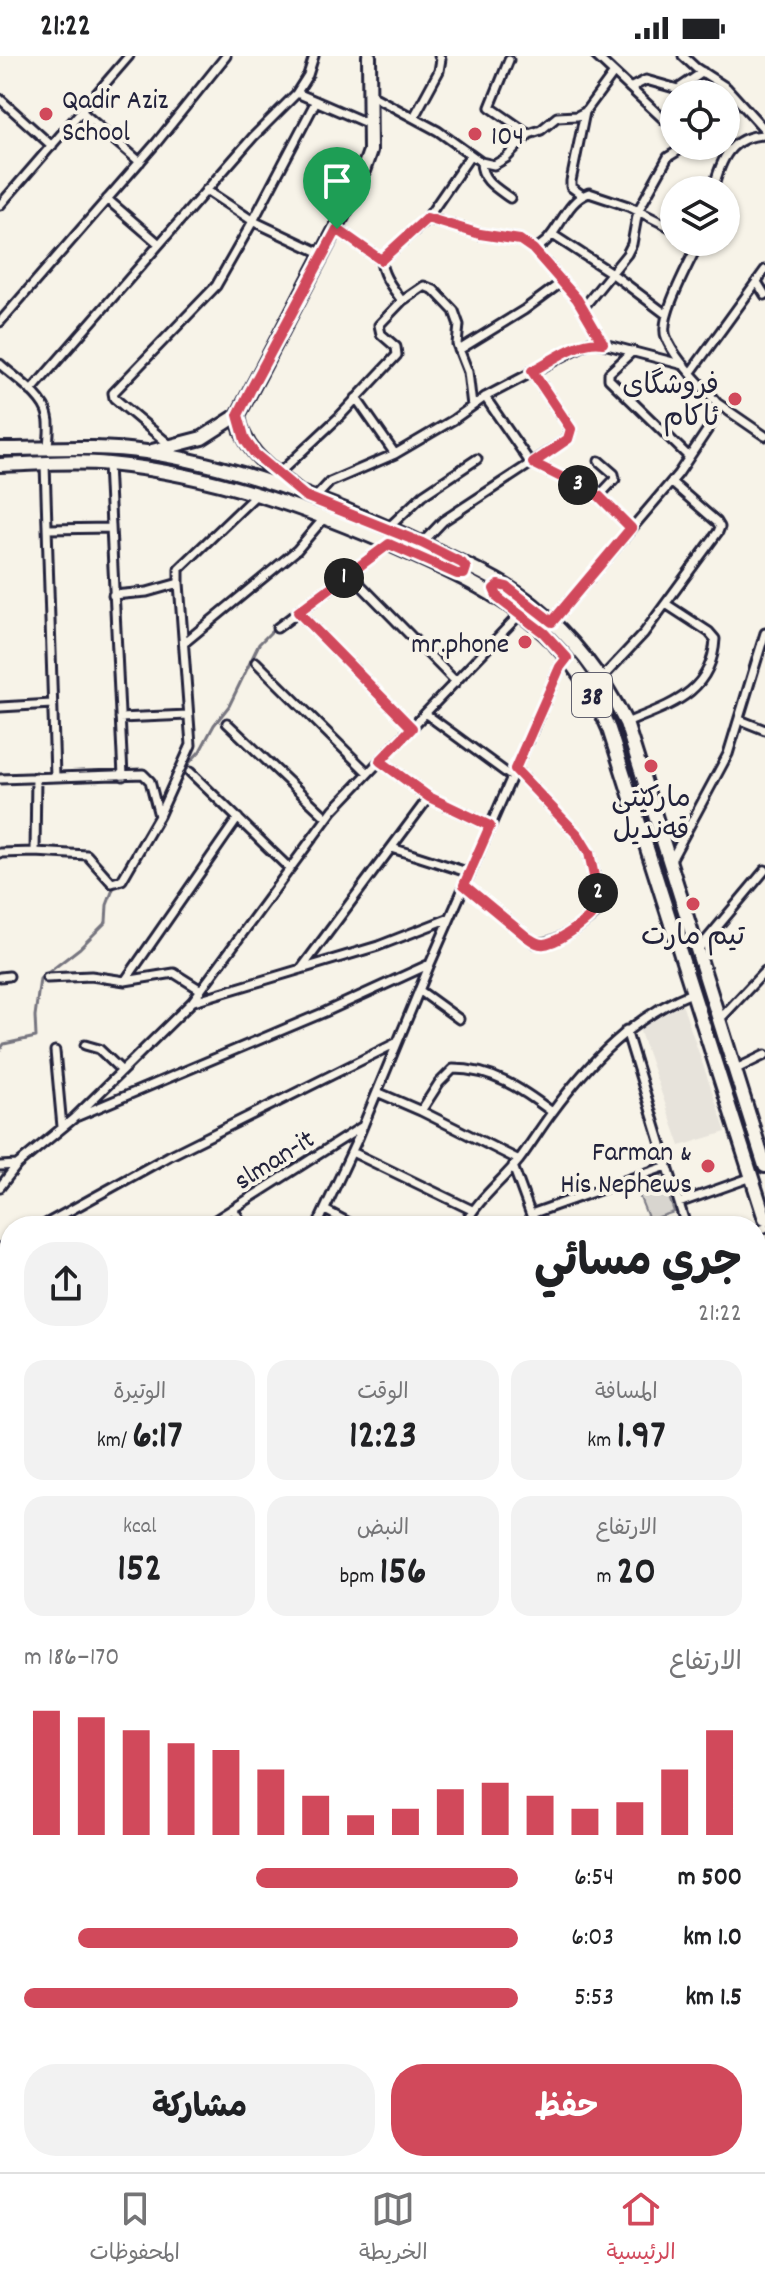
<!DOCTYPE html>
<html lang="ar">
<meta charset="utf-8">
<style>
:root{--surface:#fff;--page:#f2f2f2;--text:#202124;--muted:#757577;--line:#e0e0e0;--accent:#d1495b}
body{margin:0;font-family:Dekko,"Playpen Sans Arabic",sans-serif;background:var(--page);color:var(--text);direction:rtl;height:100vh;display:flex;flex-direction:column;font-size:30px;white-space:nowrap}
*{box-sizing:border-box;margin:0}
p{font-size:26px;color:var(--muted)}
.icon{flex:none;width:44px;height:44px;fill:none;stroke:currentColor;stroke-width:2;stroke-linecap:round;stroke-linejoin:round}
.map{position:relative;flex:1;overflow:hidden;direction:ltr}
.sheet{position:absolute;left:0px;top:1160px;width:766px;height:956px;display:flex;flex-direction:column;background:var(--surface);border-radius:32px 32px 0 0;box-shadow:0 2px 6px #0004;direction:rtl}
.sheet>*{flex:none}
.tools{position:absolute;left:660px;top:24px;display:grid;gap:16px}
.tools a{display:grid;place-items:center;width:80px;height:80px;border-radius:50%;background:var(--surface);box-shadow:0 2px 6px #0004;font-size:40px}
.pin{position:absolute;display:grid;place-items:center;width:68px;height:68px;color:#fff;margin:-82px -34px;border-radius:50% 50% 50% 0;rotate:-45deg;box-shadow:0 0 8px #0007}
.pin .icon{rotate:45deg}
.km{position:absolute;width:40px;height:40px;margin:-20px;border-radius:50%;background:#222;color:#fff;font-size:22px;line-height:40px;text-align:center}
.round{display:grid;place-items:center;flex:none;width:84px;height:84px;border-radius:32px;background:var(--page)}
.summary{display:flex;align-items:center;justify-content:space-between;height:136px;padding:0 24px}
h1{font-size:44px;font-weight:700;line-height:60px}
.metrics{display:grid;grid-template-columns:repeat(3,1fr);gap:12px;height:136px;padding:8px 24px}
.metrics div{display:grid;align-content:center;border-radius:20px;background:var(--page);text-align:center}
.metrics b{font-size:40px;font-weight:700}
.metrics small{font-size:22px;font-weight:400}
.metrics p{font-size:22px}
.chart{height:224px;padding:16px 24px}
.chart p{display:flex;justify-content:space-between}
.chart svg{width:100%;height:144px;margin-top:8px;stroke:var(--accent);stroke-width:6}
.button{display:flex;gap:16px;margin-top:auto;padding:16px 24px}
.button a{flex:1;height:92px;border-radius:32px;background:var(--accent);color:#fff;font-size:32px;font-weight:700;line-height:92px;text-align:center}
.button a+a{background:var(--page);color:var(--text)}
ul{padding:0 24px;list-style:none;font-size:26px}
li{display:grid;grid-template-columns:128px 96px 1fr;align-items:center;height:60px}
li i{height:20px;border-radius:10px;background:var(--accent)}
.status{display:flex;justify-content:space-between;align-items:center;height:56px;padding:0 40px;background:var(--surface);direction:ltr}
.status svg{height:22px;fill:currentColor}
.tab-bar{display:flex;justify-content:space-around;align-items:center;height:112px;border-top:2px solid var(--line);background:var(--surface);font-size:22px;color:var(--muted)}
.tab-bar a{display:grid;justify-items:center;gap:4px}
.tab-bar .selected{color:var(--accent)}
.map>svg:first-child{display:block}
.built{fill:#e7e3db}
.green{fill:#d8d5cf;stroke:#7d7c85;stroke-width:2}
.lines{fill:none;stroke-linecap:round;stroke-linejoin:round}
.stream{stroke:#76747f;stroke-width:3}
.street-casing{stroke:#22223b;stroke-width:13}
.primary-casing{stroke:#22223b;stroke-width:18}
.street{stroke:#f7f3e8;stroke-width:7}
.primary{stroke:#f7f3e8;stroke-width:12}
.route-casing{stroke:#fff;stroke-width:16}
.route{stroke:#d1495b;stroke-width:10}
.poi-dot{fill:#d1495b;stroke:#f7f3e8;stroke-width:3}
.labels{text-anchor:middle;stroke-width:8;stroke-linejoin:round;paint-order:stroke}
.shield{fill:#f7f3e8;stroke:#62616f;stroke-width:2}
.shield-label{font-size:26px;font-weight:bold;fill:#22223b}
.poi-label{font-size:28px;fill:#22223b;stroke:#f7f3e8;text-anchor:end}
.street-label{font-size:28px;fill:#22223b;stroke:#f7f3e8}
</style>
<div class="status"><b>21:22</b><svg viewBox="0 0 49 12"><path d="M0 12V9h3v3zM5 12V6h3v6zM10 12V3h3v9zM15 12V0h3v12zM26 1h20v11H26zM47 4h2v5h-2z"/></svg></div>
<div class="map">
<svg width="765" height="2116" viewBox="0 0 765 2116">
<rect width="100%" height="100%" fill="#f7f3e8"/>
<filter id="ink" filterUnits="userSpaceOnUse"><feTurbulence type="fractalNoise" baseFrequency=".0125" numOctaves="2"/><feDisplacementMap in="SourceGraphic" scale="16" xChannelSelector="R" yChannelSelector="G"/><feConvolveMatrix kernelMatrix="1 2 1 2 8 2 1 2 1" color-interpolation-filters="sRGB"/></filter>
<g filter="url(#ink)">
<path class="built" d="M682,948L726,1076L680,1090L639,973Z"/>
<path class="green" d="M661,1118L674,1156L649,1164L634,1127Z
M756,1972L765,1982V2116H654L653,2106H756Z"/>
<g class="lines">
<path class="stream" d="M182,715L200,695L214,669L229,650L259,588L275,572
M143,780L157,755
M0,994L4,988L36,981L35,960L40,923L80,892L106,866L107,849L115,828"/>
<g class="street-casing">
<path id="street" d="M596,0L674,73
M683,0L696,12L727,32L765,74
M509,4L490,51L529,78
M630,32L646,24L678,33L703,16
M297,37L369,68
M371,39L438,75L481,106L494,109L506,102L529,78L541,74L557,61L577,60L585,56L613,18
M0,43L52,90
M82,56L140,106
M414,61L439,15L441,3L439,0
M706,90L730,94
M481,106C481,124 496,132 510,142
M206,134L253,165L323,198
M713,134C721,103 730,80 765,79
M582,139L571,131V125L585,56
M107,143L158,187
M0,149L129,0
M427,162L480,178L520,184L533,193C559,185 562,146 589,137L628,150L674,173
M337,173L381,204C382,220 393,232 402,245
M553,179L610,216L667,259
M533,193L577,243L603,287
M381,204L426,164L470,100
M757,226L765,239
M583,252L627,198L632,188L638,155L668,101L686,90
M0,266L157,86L226,0
M459,294L524,254L562,226
M633,295L609,317V323L689,401
M0,308C15,322 44,340 48,360C51,371 48,383 48,393
M691,316L765,214
M31,335L253,81L296,38L308,19L314,0
M485,341L529,405L599,440L631,472
M356,342L395,398
M717,347L765,380
M171,390L114,342L113,337L216,230L253,165L316,45
M599,405L614,418L615,423L599,440
M45,408L55,720
M108,408L123,720
M278,418L339,361L397,299L396,291L381,278L379,269L402,245L424,230L434,234L454,255L459,269L457,288L468,316L472,350
M315,442L330,426L395,398L453,364L485,341L592,285L684,309
M388,472L423,439L477,403
M47,473L111,472
M422,487L443,465L568,383L571,373L532,315
M350,518L456,626
M113,539L147,536L179,527V513L256,439
M298,556L412,672
M552,566L678,418L712,367L717,347C701,327 675,305 666,281C658,262 690,206 699,186
M277,572L389,488
M184,587L297,494L325,461
M256,606L368,717
M601,623L644,577L718,476L720,471L717,466L671,426
M0,651L52,648
M426,658L512,721
M120,662L188,659
M740,664L765,674
M227,667L327,762
M626,667C669,649 712,638 715,583L709,576L666,548
M380,705L429,741L490,770
M190,716L289,812
M0,723L143,718L150,725L159,760
M392,792L470,817
M35,796L36,721
M0,797L35,796L87,799L112,827L122,824L159,760L191,689L179,527
M670,806L728,698L765,577
M464,829L535,887C557,889 582,869 597,856L600,848L599,840L589,797L578,779L515,713
M698,894L765,814
M301,913L429,741
M0,921L9,920
M47,922L91,920L125,925L174,917L201,934
M125,925L238,762
M419,934L459,963
M194,945L378,890L450,862
M720,963L765,915
M626,974L686,1170
M85,989L99,993L121,1014
M55,995L62,1071
M736,1013L765,999
M377,1036L421,1055L519,1104
M421,1055L439,1027L453,1013C492,1013 522,1033 552,1056
M78,1060L325,956L430,908
M352,1096L472,1154
M0,1110L17,1109
M513,1110L535,1170
M0,1131L17,1109L73,1063L192,946L333,754L520,558
M679,1147L752,1121
M233,1153L240,1164L239,1170
M325,1154L355,1170
M531,1158L667,1110
M42,1170L169,1100L396,987
M206,1170L363,1070
M317,1170L358,1082L430,908L560,611L567,602
M464,1170C477,1144 501,1126 519,1104C530,1089 540,1073 551,1058C589,1006 633,960 694,936
M756,1175L765,1172
M0,1192L10,1187
M756,1239L765,1235
M0,1299L10,1293
M0,1375L10,1382
M756,1445L765,1486
M0,1465L6,1462L10,1464
M756,1493L765,1491
M0,1551L10,1560
M756,1556L765,1554
M0,1638L10,1627
M756,1745L765,1781
M0,1748L10,1729
M756,1888L765,1883
M0,1936L10,1946
M189,2106L201,2116
M407,2106L417,2116
M297,2116L317,2106"/>
</g>
<g class="primary-casing">
<path id="primary" d="M238,359C242,394 270,412 296,433
M0,393C48,393 98,389 146,396C245,411 365,458 454,503C481,516 509,529 533,549C572,581 603,621 626,667L765,1110
M152,395L202,382L238,359L357,132L370,95L369,0
M0,409C36,408 74,404 109,408C213,418 311,453 405,495C455,517 504,540 545,578C572,604 594,638 609,673L765,1163"/>
</g>
<use href="#street" class="street"/>
<use href="#primary" class="primary"/>
</g>
</g>
<g class="lines" filter="url(#ink)">
<g class="route-casing">
<path id="route" d="M427,162L480,178L520,184L533,193L577,243L603,287C579,283 553,304 532,315L571,373L568,383L533,407L599,440L631,472L552,566L507,531L499,529L494,533L498,542L544,577L567,602L560,611L515,713L578,779L589,797L600,848C594,861 560,886 544,888C537,889 532,884 527,881L464,829L490,770L429,741L380,705L412,672L298,556L389,488L457,518H464L466,512L462,507L422,487L305,440L255,398L245,384L238,359L250,335L337,173L381,204Z"/>
</g>
<use href="#route" class="route"/>
</g>
<g class="poi-dot">
<circle cx="46" cy="58" r="8"/>
<circle cx="475" cy="78" r="8"/>
<circle cx="735" cy="343" r="8"/>
<circle cx="525" cy="586" r="8"/>
<circle cx="651" cy="710" r="8"/>
<circle cx="693" cy="848" r="8"/>
<circle cx="708" cy="1110" r="8"/>
</g>
<g class="labels">
<rect class="shield" x="572" y="617" width="40" height="44" rx="6"/>
<g class="shield-label">
<text x="592" y="648">38</text>
</g>
<g class="poi-label">
<text x="62" y="52" text-anchor="start">Qadir Aziz<tspan x="62" dy="32">School</tspan></text>
<text x="491" y="88" text-anchor="start">104</text>
<text x="719" y="337">فروشگای<tspan x="719" dy="32">ئاکام</tspan></text>
<text x="509" y="596">mr.phone</text>
<text x="651" y="750" text-anchor="middle">مارکێتی<tspan x="651" dy="32">قەندیل</tspan></text>
<text x="693" y="888" text-anchor="middle">تيم مارت</text>
<text x="692" y="1104">Farman &amp;<tspan x="692" dy="32">His Nephews</tspan></text>
</g>
<g class="street-label">
<text transform="translate(273 1102) rotate(-32)" y="10">slman-it</text>
</g>
</g>
</svg>
<div class="tools">
<a><svg class="icon" aria-label="locate" viewBox="0 0 24 24"><circle cx="12" cy="12" r="6"/><path d="M12 2v4M12 18v4M2 12h4M18 12h4"/></svg></a>
<a><svg class="icon" aria-label="layers" viewBox="0 0 24 24"><path d="M12 4l9 5-9 5-9-5zM3 14l9 5 9-5"/></svg></a>
</div>
<div class="pin" style="left:337px;top:173px;background:#1e9e55"><svg class="icon" aria-label="arrive" viewBox="0 0 24 24"><path d="M6 21V4h12l-3 4 3 4H6"/></svg></div>
<b class="km" style="left:344px;top:522px">1</b>
<b class="km" style="left:598px;top:837px">2</b>
<b class="km" style="left:578px;top:429px">3</b>
<section class="sheet">
<div class="summary"><div><h1>جري مسائي</h1><p>21:22</p></div><a class="round"><svg class="icon" aria-label="share" viewBox="0 0 24 24"><path d="M12 15V3M7 8l5-5 5 5M5 13v7h14v-7"/></svg></a></div>
<div class="metrics">
<div><p>المسافة</p><b>1.97<small> km</small></b></div>
<div><p>الوقت</p><b>12:23</b></div>
<div><p>الوتيرة</p><b>6:17<small> /km</small></b></div>
</div>
<div class="metrics">
<div><p>الارتفاع</p><b>20<small> m</small></b></div>
<div><p>النبض</p><b>156<small> bpm</small></b></div>
<div><p>kcal</p><b>152</b></div>
</div>
<div class="chart"><p><span>الارتفاع</span>170–186 m</p>
<svg viewBox="0 0 160 44" preserveAspectRatio="none"><path d="M5 44V6M15 44V8M25 44V12M35 44V16M45 44V18M55 44V24M65 44V32M75 44V38M85 44V36M95 44V30M105 44V28M115 44V32M125 44V36M135 44V34M145 44V24M155 44V12"/></svg>
</div>
<ul>
<li><b>500 m</b>6:54<i style="width:53%"></i></li>
<li><b>1.0 km</b>6:03<i style="width:89%"></i></li>
<li><b>1.5 km</b>5:53<i style="width:100%"></i></li>
</ul>
<div class="button"><a>حفظ</a><a>مشاركة</a></div>
</section>
</div>
<nav class="tab-bar">
<a class="selected"><svg class="icon" aria-label="home" viewBox="0 0 24 24"><path d="M3 11l9-7 9 7M6 9v11h12V9"/></svg>الرئيسية</a>
<a><svg class="icon" aria-label="map" viewBox="0 0 24 24"><path d="M3 6l6-2 6 2 6-2v14l-6 2-6-2-6 2zM9 4v14M15 6v14"/></svg>الخريطة</a>
<a><svg class="icon" aria-label="saved" viewBox="0 0 24 24"><path d="M7 4h10v16l-5-4-5 4z"/></svg>المحفوظات</a>
</nav>
